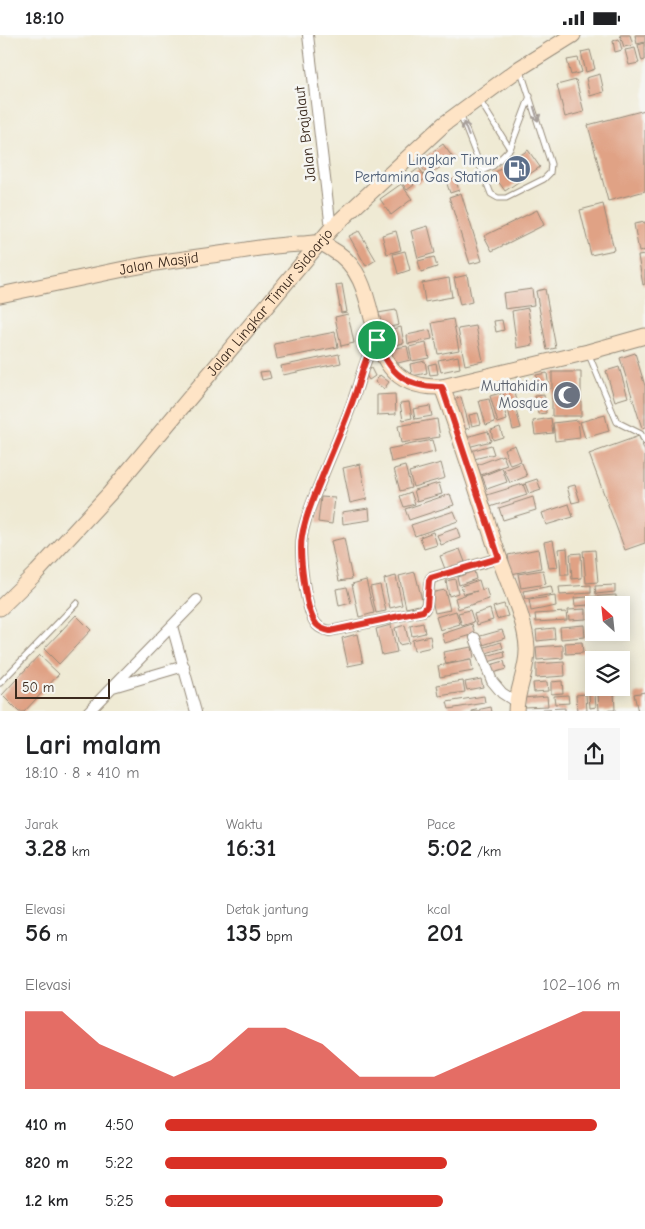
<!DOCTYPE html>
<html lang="id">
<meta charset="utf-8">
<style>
:root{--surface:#fff;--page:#f6f6f6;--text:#202124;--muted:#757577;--accent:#d93025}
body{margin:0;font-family:"Comic Neue",sans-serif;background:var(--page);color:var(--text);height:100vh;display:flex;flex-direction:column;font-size:19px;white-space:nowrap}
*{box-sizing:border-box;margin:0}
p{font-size:16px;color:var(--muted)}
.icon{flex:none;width:28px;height:28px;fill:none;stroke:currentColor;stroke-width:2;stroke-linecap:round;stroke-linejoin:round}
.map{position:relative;height:676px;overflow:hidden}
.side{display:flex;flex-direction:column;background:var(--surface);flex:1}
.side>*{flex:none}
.needle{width:32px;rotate:333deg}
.tools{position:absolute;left:585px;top:561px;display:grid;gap:10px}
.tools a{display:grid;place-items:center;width:45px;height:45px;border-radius:0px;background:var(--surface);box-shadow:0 2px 12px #0003;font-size:25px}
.scale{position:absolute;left:15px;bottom:12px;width:95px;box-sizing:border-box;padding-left:5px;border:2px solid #3b2a1e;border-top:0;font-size:14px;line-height:18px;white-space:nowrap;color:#3b2a1e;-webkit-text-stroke:4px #f6f6f2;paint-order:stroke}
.pin{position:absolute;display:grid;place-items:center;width:42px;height:42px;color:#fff;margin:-21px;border:2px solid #fff;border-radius:50%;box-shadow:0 1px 5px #0007}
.round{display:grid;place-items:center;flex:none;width:52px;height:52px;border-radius:0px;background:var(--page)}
.overview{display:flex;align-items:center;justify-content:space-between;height:85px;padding:0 25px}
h1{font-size:28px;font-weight:600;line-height:38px}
.stats{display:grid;grid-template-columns:repeat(3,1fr);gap:8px;height:85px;padding:5px 25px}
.stats div{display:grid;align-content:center}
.stats b{font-size:25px;font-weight:600}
.stats small{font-size:14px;font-weight:400}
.stats p{font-size:14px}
.chart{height:140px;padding:10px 25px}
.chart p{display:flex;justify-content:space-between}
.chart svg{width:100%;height:90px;margin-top:5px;fill:var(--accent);opacity:.7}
ul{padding:0 25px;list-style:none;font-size:16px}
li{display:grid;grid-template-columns:80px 60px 1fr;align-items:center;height:38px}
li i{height:12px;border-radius:6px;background:var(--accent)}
.status{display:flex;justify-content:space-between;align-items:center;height:35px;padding:0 25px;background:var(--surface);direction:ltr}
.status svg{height:14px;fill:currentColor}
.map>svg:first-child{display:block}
.building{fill:#e0a285}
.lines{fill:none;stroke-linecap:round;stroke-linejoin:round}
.lane-casing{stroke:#958a79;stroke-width:7}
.street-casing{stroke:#958a79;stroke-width:12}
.secondary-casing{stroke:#958a79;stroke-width:17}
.lane{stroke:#fff;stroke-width:5}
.street{stroke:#fff;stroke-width:10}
.secondary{stroke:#fee4c6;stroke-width:15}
.oneway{stroke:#a79f9a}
.route-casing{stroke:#fff;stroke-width:10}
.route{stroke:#d93025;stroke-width:6}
.labels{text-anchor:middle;stroke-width:5;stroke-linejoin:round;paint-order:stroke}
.street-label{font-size:15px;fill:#3b2a1e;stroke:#f6f6f2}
.service-label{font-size:15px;fill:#4e5e75;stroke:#f6f6f2;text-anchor:end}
.worship-label{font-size:15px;fill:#5b616d;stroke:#f6f6f2;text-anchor:end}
</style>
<div class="status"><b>18:10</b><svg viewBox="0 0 49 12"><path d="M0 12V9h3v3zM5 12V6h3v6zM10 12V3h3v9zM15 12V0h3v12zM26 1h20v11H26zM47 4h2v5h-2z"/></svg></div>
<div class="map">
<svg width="645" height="677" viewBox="0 0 645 677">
<rect width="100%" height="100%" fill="#f6f6f2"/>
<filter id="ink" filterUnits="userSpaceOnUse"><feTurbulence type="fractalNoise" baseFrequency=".02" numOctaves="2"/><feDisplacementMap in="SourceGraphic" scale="10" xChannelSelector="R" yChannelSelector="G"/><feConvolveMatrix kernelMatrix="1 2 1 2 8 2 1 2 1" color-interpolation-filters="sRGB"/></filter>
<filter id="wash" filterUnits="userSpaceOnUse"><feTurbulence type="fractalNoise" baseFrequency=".0096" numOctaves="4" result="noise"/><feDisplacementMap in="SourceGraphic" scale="20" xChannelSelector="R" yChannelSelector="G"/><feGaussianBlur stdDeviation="1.12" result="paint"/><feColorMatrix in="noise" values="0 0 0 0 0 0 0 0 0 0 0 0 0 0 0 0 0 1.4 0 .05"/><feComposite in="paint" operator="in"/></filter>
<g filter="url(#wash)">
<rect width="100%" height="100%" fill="#efead4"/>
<g id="blocks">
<path class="building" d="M620,0H630L633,10L624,12Z
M635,0H645V7L637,9Z
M619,4L622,15L615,17L613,6Z
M645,8V25L642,26L638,10Z
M635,13L639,28L629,30L625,15Z
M590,15L595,34L586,37L581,17Z
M578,23L582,37L571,40L567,25Z
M600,39L604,57L590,61L586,43Z
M576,45L584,77L565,82L557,50Z
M645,75V156L608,166L588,90Z
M443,109L453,123L428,141L418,127Z
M528,115L540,132L505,156L493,139Z
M419,133L426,143L418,149L411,139Z
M408,142L414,150L407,155L401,147Z
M455,143L459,155L450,158L446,146Z
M401,149L412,164L391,180L380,164Z
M461,158L482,226L470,229L449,162Z
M603,169L614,215L591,220L580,175Z
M537,175L544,190L492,216L484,201Z
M645,187V215L639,217L634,189Z
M428,191L435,218L418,223L411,196Z
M359,196L376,225L366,231L349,201Z
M396,196L401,215L387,219L382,200Z
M405,216L410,235L398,239L393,219Z
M645,220V249L643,250L638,221Z
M434,222L437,232L421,237L418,226Z
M467,240L472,267L460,270L454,243Z
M449,243L452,262L425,267L422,248Z
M342,249L347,277L341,278L336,250Z
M532,254L534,270L505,274L503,258Z
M545,254L556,313L547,315L536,256Z
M528,273L533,310L517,313L512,276Z
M396,275L399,290L381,294L378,278Z
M348,279L354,308L341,311L335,282Z
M453,284L459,315L438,319L432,288Z
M502,285L504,295L496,297L494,286Z
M476,291L483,326L465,330L458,294Z
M401,292L404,308L387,312L383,296Z
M430,295L432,304L408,309L407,300Z
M335,297L338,312L277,324L274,309Z
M426,308L429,323L412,326L409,312Z
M407,311L410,325L394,329L391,314Z
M635,318L645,351V392L642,393L620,323Z
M339,319L341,328L283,340L281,331Z
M458,321L460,333L441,337L438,325Z
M425,326L427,338L412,341L410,329Z
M436,328L438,339L430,340L428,330Z
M619,332L628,362L615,366L606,336Z
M371,333L375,341L369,345L364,337Z
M269,336L271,343L262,345L260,337Z
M552,337H581V381H552Z
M547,338L549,354L538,356L536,340Z
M380,340L389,347L384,354L375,347Z
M524,346L526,355L517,356L516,347Z
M513,351L518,369L507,372L502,354Z
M500,358L507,385L498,388L490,361Z
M395,359L396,379L377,380V360Z
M544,360L546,378L538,379L535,361Z
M461,362L470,393L458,396L450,365Z
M489,364L495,387L486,390L479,366Z
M409,367L412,383L403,385L400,368Z
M430,371L432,381L415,384L413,374Z
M515,372L521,393L513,395L508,374Z
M478,378L481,389L472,391L469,380Z
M605,380L609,396L585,403L580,387Z
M551,383L553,398L535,400L533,386Z
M437,384L440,402L401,408L398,391Z
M578,385L580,403L555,406L553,388Z
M500,392L503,402L493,405L491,395Z
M488,396L491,406L468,412L466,402Z
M639,401L645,417V508L625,515L589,419Z
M432,405L435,417L391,427L388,414Z
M491,410L494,419L474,424L471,416Z
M515,410L521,426L510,430L504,414Z
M503,420L507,430L481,440L477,430Z
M441,428L445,443L413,452L409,437Z
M522,428L527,441L510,448L504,435Z
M360,429L367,464L350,468L343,433Z
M405,431L411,453L400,456L394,434Z
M502,433L507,447L487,454L482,441Z
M537,444L541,455L529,459L525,448Z
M439,448L442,459L417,466L414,455Z
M523,449L527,460L490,472L487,460Z
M575,450L580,466L572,468L567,452Z
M411,457L415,469L404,472L400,461Z
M450,459L454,470L409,485L405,474Z
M321,462L335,463L332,489L318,487Z
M533,462L536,475L503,485L499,473Z
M569,469L573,482L546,490L542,478Z
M369,473L370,485L343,489L342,477Z
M454,476L458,486L415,501L411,490Z
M457,493L460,503L441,510L437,500Z
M433,497L437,510L424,514L420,502Z
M344,503L352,544L339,546L331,506Z
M553,505L558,532L549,533L544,507Z
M567,513L569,540H561L559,514Z
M460,514L465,527L445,534L440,521Z
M538,514L541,533L511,539L508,520Z
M595,515L598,547L586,548L583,516Z
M581,518L582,543L572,544L570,519Z
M543,535L546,549L521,553L518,539Z
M474,536L476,544L459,550L457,542Z
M415,537L423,569L406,573L399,541Z
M396,541L402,570L390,573L384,544Z
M455,544L458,558L449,561L446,546Z
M366,545L374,578L359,582L352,549Z
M479,545L482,555L486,553L489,564L458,574L455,563L477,556L464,559L461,551Z
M380,550L386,576L376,578L370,552Z
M591,550V558L560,560L559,552Z
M615,550V557L596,559L595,551Z
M551,551L553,559L525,564L523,556Z
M347,552L351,568L339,571L336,554Z
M445,555L450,575L435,578L430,558Z
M616,560V568L575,571L574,563Z
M555,561L556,571L531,576L529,565Z
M504,569L508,581L497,584L493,572Z
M490,574L493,585L477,590L474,579Z
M586,574V584L569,585L568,575Z
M470,575L474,587L462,591L458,578Z
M456,576L460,589L440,595L436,582Z
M566,577L567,585L536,587L535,579Z
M76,580L91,595L59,629L44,614Z
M423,588L425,598L412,601L410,591Z
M472,589L475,599L445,608L442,599Z
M391,590L397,617L382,620L376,594Z
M405,590L409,608L399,610L395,593Z
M584,590L585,602L561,604L560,592Z
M554,593L555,604L537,606L536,595Z
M502,595L505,603L480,611L477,602Z
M357,599L363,628L348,631L342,603Z
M430,601L432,612L414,616L412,605Z
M501,607L503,613L483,619L482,613Z
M582,607L583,618L566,619L565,608Z
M563,610V623L537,625L536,612Z
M472,612L474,623L446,629L443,617Z
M504,616L505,622L485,628L483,622Z
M39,620L59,639L24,677H19L2,660Z
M471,625L473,636L440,642L438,631Z
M504,626L506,634L489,639L487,631Z
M564,627L565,641L536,643V629Z
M481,644L483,652L467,655L465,647Z
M463,646L465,657L439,661L437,650Z
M562,646L563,658L551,659V647Z
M547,647L548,656L534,657L533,648Z
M614,657L615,675L599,676L598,658Z
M645,657V677H638L634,659Z
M586,659L587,677H577L576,660Z
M589,659H595L596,672L590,673Z
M568,660L569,668L555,669L554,661Z
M484,661L485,668L449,674L447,667Z
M547,661L548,671L524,672L523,663Z
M491,672L492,677H472V676Z
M565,673V677H542V674Z"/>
</g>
</g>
<g filter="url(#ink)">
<use href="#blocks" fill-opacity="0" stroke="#958a79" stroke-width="1"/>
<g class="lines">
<g class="lane-casing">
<path id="lane" d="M480,66L510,114
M460,79L491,159L498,163H506L544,144L550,138L551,129L521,36
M482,136L493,131L510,114L530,61
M589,320L617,387L641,399L645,407
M0,648L77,568"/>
</g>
<g class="street-casing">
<path id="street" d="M308,0L331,194
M377,305C364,323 361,344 353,365C343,394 330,422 319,450C312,467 305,483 302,501C299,518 305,577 317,590C321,594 325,595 330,596L423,576C431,568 426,553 431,543L499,523
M172,591L196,677
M475,603L492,646L502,658L516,667
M113,652L184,631
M88,677L197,565"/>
</g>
<g class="secondary-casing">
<g id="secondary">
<path id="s1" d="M0,260C43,251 86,242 129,233C164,226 199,222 234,217C256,213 279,210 301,209C307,209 315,207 320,208C324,209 330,213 333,215C394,249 349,355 442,352L588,317L645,301"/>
<path d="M442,352C463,408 480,466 499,522C508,549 526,585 527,613C528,635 516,655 516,677"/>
<path id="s2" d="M0,573L37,537L110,458L331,194L444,89L520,33L573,0"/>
</g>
</g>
<use href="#lane" class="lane"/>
<use href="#street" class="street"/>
<use href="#secondary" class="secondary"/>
</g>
<defs><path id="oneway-shaft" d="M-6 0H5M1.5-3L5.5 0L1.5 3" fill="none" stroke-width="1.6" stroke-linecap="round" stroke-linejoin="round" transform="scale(1.25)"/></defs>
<g class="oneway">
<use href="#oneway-shaft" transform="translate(536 79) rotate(73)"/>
<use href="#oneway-shaft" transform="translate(466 94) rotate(-111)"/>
</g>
</g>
<g class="lines" filter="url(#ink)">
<g class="route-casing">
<path id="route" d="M377,305C389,338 406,353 442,352L499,523L431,543L429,546L427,571L423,576L330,596C325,595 321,594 317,590C305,577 299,518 302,501C305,482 313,464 320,447C331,419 343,393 353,365C361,344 363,323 377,305Z"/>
</g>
<use href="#route" class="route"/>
</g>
<defs>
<g id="fuel-disc" transform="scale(1.4375)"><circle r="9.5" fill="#5c6f8a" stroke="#f6f6f2"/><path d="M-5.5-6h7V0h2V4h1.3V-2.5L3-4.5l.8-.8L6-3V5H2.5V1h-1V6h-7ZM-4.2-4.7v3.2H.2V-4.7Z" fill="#fff"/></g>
<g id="mosque-disc" transform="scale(1.4375)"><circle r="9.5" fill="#6b7280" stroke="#f6f6f2"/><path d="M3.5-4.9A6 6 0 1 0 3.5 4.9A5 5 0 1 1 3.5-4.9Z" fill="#fff"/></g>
</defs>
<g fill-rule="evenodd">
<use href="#fuel-disc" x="517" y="134"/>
<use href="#mosque-disc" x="567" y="360"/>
</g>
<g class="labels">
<g class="street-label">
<text transform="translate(305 99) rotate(-97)" y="5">Jalan Brajalaut</text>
<text dy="5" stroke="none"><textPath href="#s1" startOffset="162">Jalan Masjid</textPath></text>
<text dy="5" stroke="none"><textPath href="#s2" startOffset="408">Jalan Lingkar Timur Sidoarjo</textPath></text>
</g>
<g class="service-label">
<text x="498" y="130">Lingkar Timur<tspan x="498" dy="17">Pertamina Gas Station</tspan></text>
</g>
<g class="worship-label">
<text x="548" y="356">Muttahidin<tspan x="548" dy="17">Mosque</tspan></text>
</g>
</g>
</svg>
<div class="tools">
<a><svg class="needle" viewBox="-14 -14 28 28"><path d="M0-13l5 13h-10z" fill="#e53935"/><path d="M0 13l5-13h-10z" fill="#757577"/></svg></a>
<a><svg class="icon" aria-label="layers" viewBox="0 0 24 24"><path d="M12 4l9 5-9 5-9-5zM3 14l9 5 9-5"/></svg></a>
</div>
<div class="scale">50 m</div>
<div class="pin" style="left:377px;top:305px;background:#1e9e55"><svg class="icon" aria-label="arrive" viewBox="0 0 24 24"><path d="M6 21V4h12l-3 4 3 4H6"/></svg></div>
</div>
<section class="side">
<div class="overview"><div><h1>Lari malam</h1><p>18:10 · 8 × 410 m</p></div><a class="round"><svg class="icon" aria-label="share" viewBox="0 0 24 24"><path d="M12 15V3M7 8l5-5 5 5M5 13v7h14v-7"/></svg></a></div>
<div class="stats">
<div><p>Jarak</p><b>3.28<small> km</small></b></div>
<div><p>Waktu</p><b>16:31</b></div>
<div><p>Pace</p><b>5:02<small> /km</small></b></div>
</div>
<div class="stats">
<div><p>Elevasi</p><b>56<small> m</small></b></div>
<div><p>Detak jantung</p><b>135<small> bpm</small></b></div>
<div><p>kcal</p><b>201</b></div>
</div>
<div class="chart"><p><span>Elevasi</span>102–106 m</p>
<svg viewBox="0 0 160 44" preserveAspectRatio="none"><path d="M0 44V6L10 6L20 22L30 30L40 38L50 30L60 14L70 14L80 22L90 38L100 38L110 38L120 30L130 22L140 14L150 6L160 6V44z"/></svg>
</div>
<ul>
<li><b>410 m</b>4:50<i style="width:95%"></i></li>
<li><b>820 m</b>5:22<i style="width:62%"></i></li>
<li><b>1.2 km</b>5:25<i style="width:61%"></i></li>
</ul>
</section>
